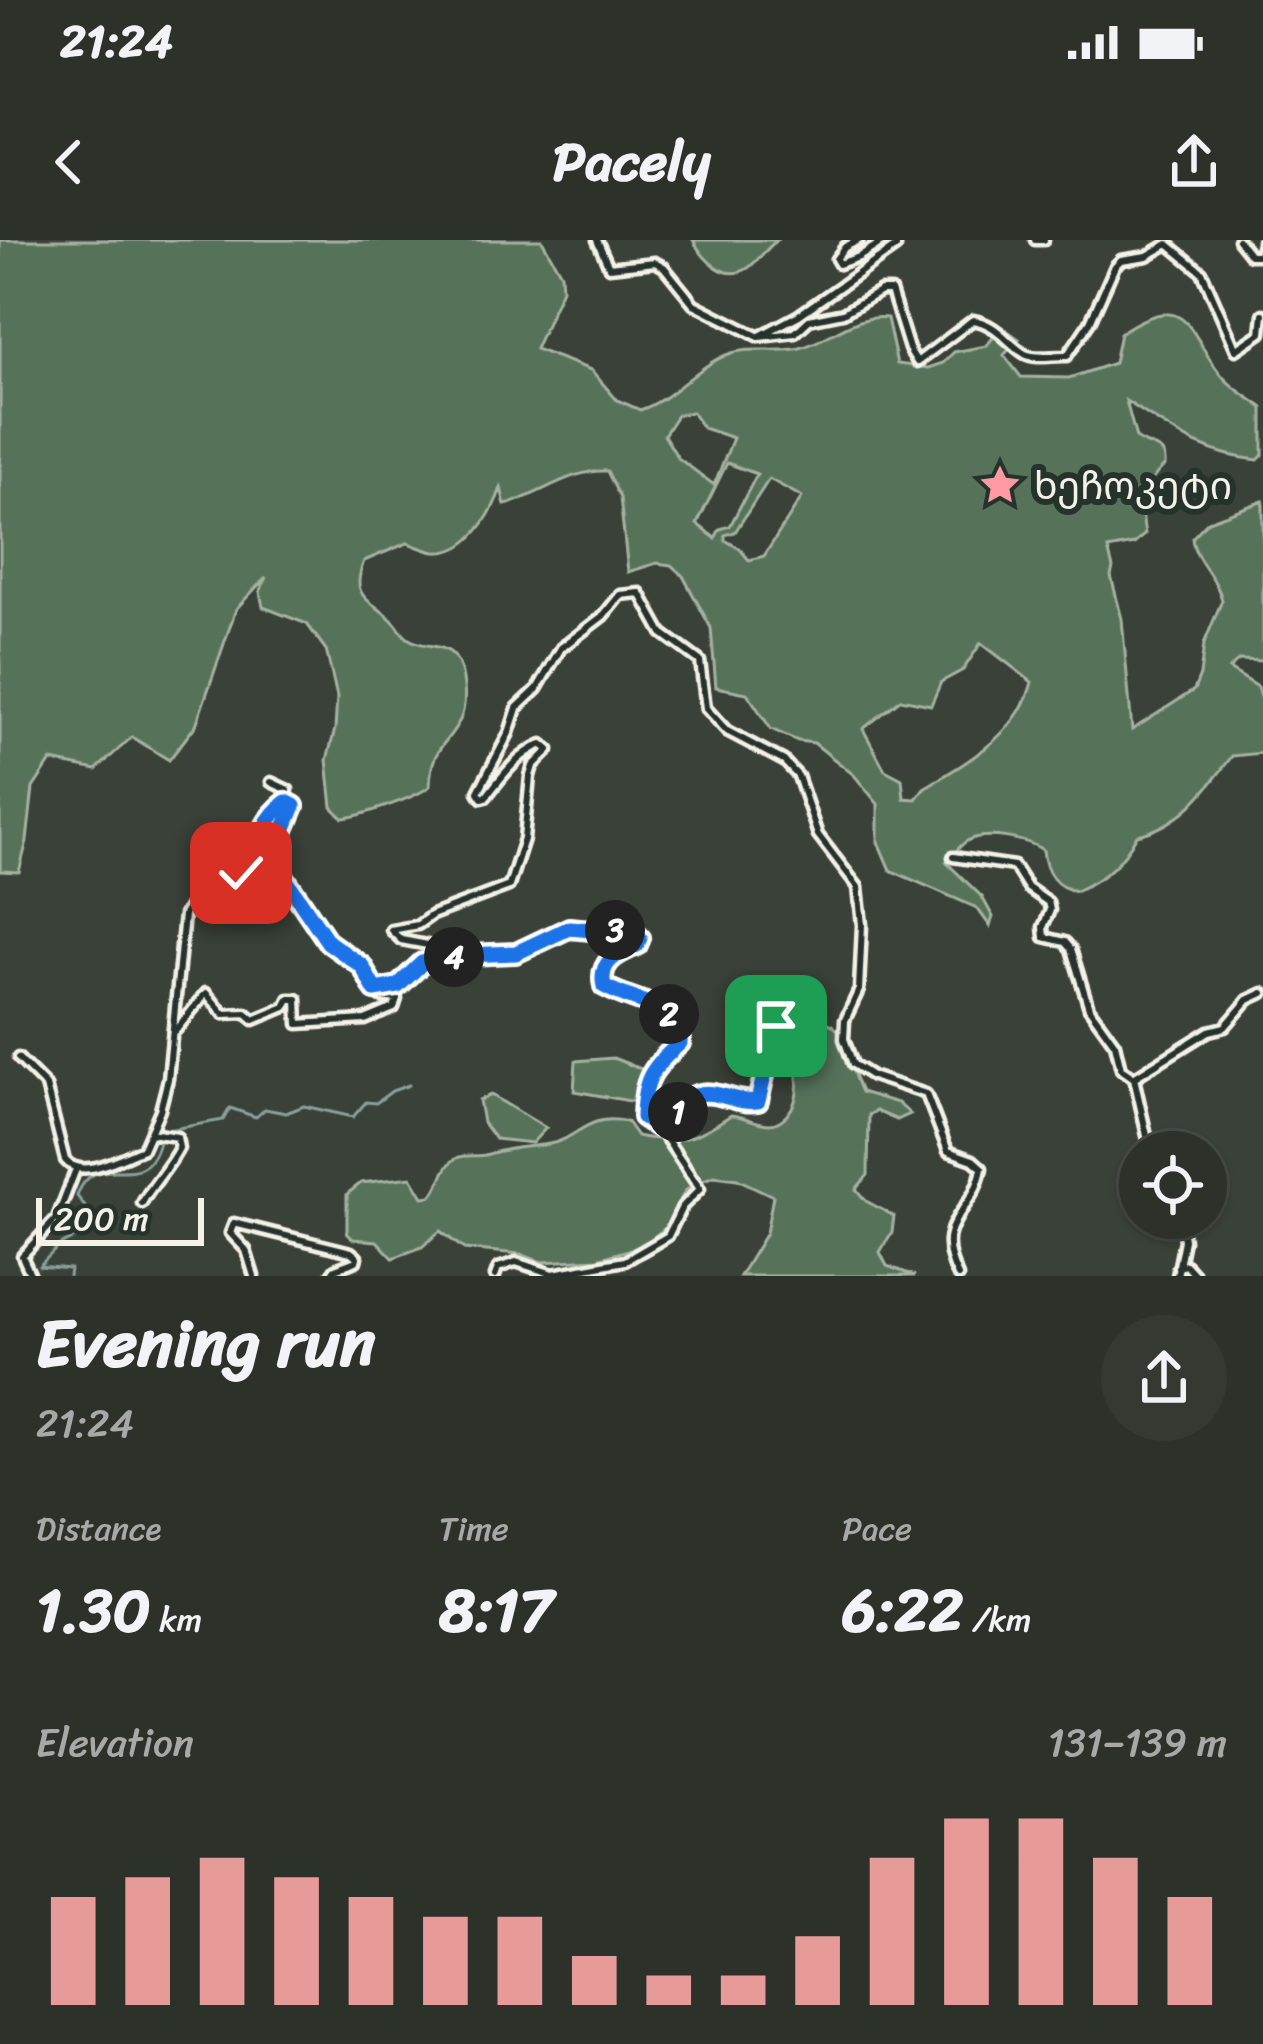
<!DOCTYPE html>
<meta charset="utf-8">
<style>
:root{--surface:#2c312a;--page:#343932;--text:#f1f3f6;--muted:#a6a9a8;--line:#484c47;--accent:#e69b98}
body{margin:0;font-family:Sriracha,"Noto Sans Georgian",sans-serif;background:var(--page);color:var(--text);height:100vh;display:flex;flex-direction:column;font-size:45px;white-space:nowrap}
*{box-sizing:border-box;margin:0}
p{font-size:39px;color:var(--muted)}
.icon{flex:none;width:66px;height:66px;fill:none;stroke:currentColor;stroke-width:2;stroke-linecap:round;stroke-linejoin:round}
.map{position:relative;height:1036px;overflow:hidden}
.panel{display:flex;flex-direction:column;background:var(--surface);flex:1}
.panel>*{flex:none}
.fabs{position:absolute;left:1119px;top:891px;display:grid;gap:24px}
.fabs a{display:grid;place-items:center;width:108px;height:108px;border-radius:50%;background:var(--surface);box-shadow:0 3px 9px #0004,0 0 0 3px var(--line);font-size:60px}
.scale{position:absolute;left:36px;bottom:30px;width:168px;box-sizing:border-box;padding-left:12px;border:6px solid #f4f1e8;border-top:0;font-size:33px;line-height:42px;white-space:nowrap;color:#f4f1e8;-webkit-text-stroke:9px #26332d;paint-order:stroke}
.pin{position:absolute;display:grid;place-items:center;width:102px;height:102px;color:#fff;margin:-51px;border-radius:24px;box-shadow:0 6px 18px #0006}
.km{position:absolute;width:60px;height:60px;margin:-30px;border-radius:50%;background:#222;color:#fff;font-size:33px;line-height:60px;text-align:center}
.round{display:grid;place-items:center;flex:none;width:126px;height:126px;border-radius:63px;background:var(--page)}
.head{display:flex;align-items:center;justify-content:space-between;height:204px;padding:0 36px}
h1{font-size:66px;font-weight:700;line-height:90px}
.metrics{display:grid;grid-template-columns:repeat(3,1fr);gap:18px;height:204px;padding:12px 36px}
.metrics div{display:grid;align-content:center}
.metrics b{font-size:60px;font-weight:700}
.metrics small{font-size:33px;font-weight:400}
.metrics p{font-size:33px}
.chart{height:336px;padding:24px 36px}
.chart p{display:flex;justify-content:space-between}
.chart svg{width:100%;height:216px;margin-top:12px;stroke:var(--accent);stroke-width:6}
.status{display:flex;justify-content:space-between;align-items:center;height:84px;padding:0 60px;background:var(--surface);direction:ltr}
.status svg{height:33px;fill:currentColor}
header{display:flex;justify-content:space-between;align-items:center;height:156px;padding:0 36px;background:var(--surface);font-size:54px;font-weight:700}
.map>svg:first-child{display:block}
.green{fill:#56735a;stroke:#a5b2a1;stroke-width:3;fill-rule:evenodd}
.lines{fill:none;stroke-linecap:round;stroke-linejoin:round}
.stream{stroke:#8a9f9c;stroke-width:3}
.minor-casing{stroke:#f4f1e8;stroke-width:15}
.minor{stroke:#26332d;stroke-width:6}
.route-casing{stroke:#fff;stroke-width:24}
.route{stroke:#1a73e8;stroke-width:15}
.labels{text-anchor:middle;stroke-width:12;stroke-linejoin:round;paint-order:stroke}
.poi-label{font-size:39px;fill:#f4f1e8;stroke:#26332d;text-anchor:start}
</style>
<div class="status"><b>21:24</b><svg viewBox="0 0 49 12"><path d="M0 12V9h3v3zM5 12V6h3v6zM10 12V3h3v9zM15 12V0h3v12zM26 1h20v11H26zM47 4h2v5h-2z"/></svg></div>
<header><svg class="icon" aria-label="back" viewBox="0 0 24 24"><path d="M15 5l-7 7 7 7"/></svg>Pacely<svg class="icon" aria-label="share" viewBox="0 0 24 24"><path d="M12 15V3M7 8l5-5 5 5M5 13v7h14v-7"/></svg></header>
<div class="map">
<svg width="1263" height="1036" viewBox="0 0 1263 1036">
<rect width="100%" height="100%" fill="#3a4138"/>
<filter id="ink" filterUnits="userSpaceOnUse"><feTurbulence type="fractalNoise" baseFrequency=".00833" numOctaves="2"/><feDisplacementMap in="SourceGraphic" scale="24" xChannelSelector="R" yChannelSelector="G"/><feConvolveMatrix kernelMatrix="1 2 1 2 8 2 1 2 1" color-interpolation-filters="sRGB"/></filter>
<g filter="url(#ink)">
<path class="green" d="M0,0H542L561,34L562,49L535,109L591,130L617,160L640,170C673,159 693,129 726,115C751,105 775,114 800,108C830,100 854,74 887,78L897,124L928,128L943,123L954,112L986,106L1002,87L1019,99L1004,115L1021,137L1069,138L1114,123L1120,93C1193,43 1189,101 1225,139C1235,150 1251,159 1263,168V215L1258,220C1201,215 1172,190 1126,161L1136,198C1148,208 1167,204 1165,225C1142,247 1139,263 1145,294L1134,304L1108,309L1113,328L1111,336L1122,379L1132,490L1194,450L1200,435L1204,404L1222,360C1217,337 1194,320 1192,298L1208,281L1263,261V421L1239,420L1229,429L1258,447L1263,464V513L1232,516C1206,551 1181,586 1137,595C1122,623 1105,638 1076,651C1054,647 1045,631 1043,610C1027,599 986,591 967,601C960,605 952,616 946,622L982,657L993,677L990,686L977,668L890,630L878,602V564L854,535L814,503L798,501L771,489L747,453L716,447L711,388L683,336L671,325L657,323L628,332L620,258L607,231C570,229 541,255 505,265L501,248C492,274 469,315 435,312C426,311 415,305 407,303L364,321C349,359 370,358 392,380C400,387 401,395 411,400C425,408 443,403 454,416C465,430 468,463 460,480C445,508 431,507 430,546C420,556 359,577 343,578L332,567L327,520L335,489L337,457L326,410L307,384L263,367L260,352L266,337L236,369L196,485L169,520L132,497L96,530L51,521L33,548L27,601L19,632L0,631ZM692,172L703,188L733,198L714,245L678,218L664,195L677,175ZM727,223L757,234L730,286L720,289L715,298L697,284ZM769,239L802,257L764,316L749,320L740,309L725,300V295L735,292ZM981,403L1032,442C1019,494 967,522 924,548L916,559L904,558L902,539L885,530L863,489L901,459L931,465L941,442L963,430Z
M693,0H777C767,8 758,21 748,28C725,43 703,19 693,0Z
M800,777C854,778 841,811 861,852L898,863L910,874L897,880L876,871L869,875L868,935L856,949L866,961L894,976L892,992L880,1012L887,1026L915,1036H740L766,993L773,956L737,939L714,936L698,942L685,951L668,986L642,1006L598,1019L542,1022L520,1014L464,1009L440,991L422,1007L393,1018L377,1001L353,999L347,993V954L361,943L411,937L423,957L431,956C441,946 443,925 457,918C464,914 477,917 485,915C511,907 524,908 549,904C579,899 587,872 627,882L637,896C681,905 694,899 731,875C744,876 758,884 770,884C777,884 783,879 787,875C808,850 793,818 782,792Z
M613,818L644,830L635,848V862L574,851L576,821Z
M491,855L546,888L532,903L495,899L483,883L479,860Z"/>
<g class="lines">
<path class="stream" d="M69,1036L70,1029L39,1026L60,1005L88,991L94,979L77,956C96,901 150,966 161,891L223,880L230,868L256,877L265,869L286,873L304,866L353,877L366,862L376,863L392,851L409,845"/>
<g class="minor-casing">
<path id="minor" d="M597,0L609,27L655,22L664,27L694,64L759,97L795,93L809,80L843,73L881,51H891L909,109L917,122L973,80C997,84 1006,102 1025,114C1036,120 1054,115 1067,116L1090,82L1115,26L1121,20L1147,16L1168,4L1202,32L1236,110L1261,93L1263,74
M859,0L845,7L836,19L839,24L859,17L885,0
M1035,0H1044
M1238,0L1250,15H1259L1263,0
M760,96L799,75L896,7V0
M549,510L542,504C517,515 503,535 486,557L482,558L478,552L509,493L517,468L537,449L561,408L603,376L620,355L640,353L662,393L700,421L706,468L727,491L784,521L798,536L818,595L858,647L862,685L859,750L845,780L844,799L853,824L872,836L926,854L948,911L973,920L982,928C974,975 930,980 958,1036
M271,542L288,550L286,562L294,566L279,601L282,634L328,702L362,726L375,750L397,746L422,723L467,715L516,713L570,688L636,694L640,698L637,705C618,713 598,721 605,746C633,762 654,760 681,784L680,803C652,828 644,840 643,877L658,888C672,879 682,860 697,855C716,848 737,865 757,861L777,795L767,771
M953,617L1014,626L1028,648L1048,662L1050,670L1043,687L1044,697L1065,702L1071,709L1089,768L1115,804L1121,829L1134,838L1148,900L1158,912
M391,690L418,685L432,675L509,646L524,599L530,536L533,526L548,511
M391,690L401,700L470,713
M176,790L206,753L224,774L246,773L254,780L285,767L289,759H297L298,784L365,780L394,768L397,759L381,757L375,751
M18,818L46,846L65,920C82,941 121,917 143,909L160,870L168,839L184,675L201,646L212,611L227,604H237L236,625L245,634L252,629C259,601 262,580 286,562
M1135,837L1209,791L1225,787L1248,760L1263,753
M142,963C153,943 168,929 179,908L177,897L150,893
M1178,1027L1186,1025L1196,1036
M31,1036L22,1016L57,978L76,929
M254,1036L246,1010L230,993L234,983L351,1012L357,1017L356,1021L335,1029L330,1036
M495,1036L498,1028L516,1022L553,1034L625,1021L668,996L682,967L700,949L659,888
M1177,1036L1184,1000L1180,978"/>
</g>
<use href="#minor" class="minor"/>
</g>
</g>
<g class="lines" filter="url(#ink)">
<g class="route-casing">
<path id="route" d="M241,633L252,629C259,601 262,580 286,562L294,566L279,602L282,634L328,702L362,726L375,750L398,746L422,723L467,715L516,713L569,688L636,694L640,698L637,705C618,713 598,722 604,746C633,762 654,760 681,784L680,803C651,829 644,838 643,877L658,887C673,879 682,860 697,855C715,848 737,865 758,861L776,786"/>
</g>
<use href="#route" class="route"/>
</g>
<defs>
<g id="sight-bare" transform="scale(3.24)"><path d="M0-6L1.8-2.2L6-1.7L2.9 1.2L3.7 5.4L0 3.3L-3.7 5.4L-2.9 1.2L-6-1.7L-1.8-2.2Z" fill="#ff9aa2" stroke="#26332d" stroke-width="2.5" paint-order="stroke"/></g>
</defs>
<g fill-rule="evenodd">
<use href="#sight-bare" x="1000" y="245"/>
</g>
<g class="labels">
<g class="poi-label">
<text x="1034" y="259">ხეჩოკეტი</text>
</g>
</g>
</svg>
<div class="fabs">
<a><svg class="icon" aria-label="locate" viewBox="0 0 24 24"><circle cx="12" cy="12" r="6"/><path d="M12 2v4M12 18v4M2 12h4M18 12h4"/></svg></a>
</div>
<div class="scale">200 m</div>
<div class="pin" style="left:776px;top:786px;background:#1e9e55"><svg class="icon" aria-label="arrive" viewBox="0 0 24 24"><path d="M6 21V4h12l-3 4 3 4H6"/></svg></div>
<div class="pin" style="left:241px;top:633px;background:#d93025"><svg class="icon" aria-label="check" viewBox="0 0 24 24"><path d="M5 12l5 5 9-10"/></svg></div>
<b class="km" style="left:678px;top:872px">1</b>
<b class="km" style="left:669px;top:774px">2</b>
<b class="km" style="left:615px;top:690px">3</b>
<b class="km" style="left:454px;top:717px">4</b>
</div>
<section class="panel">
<div class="head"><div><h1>Evening run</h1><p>21:24</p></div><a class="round"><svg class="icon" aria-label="share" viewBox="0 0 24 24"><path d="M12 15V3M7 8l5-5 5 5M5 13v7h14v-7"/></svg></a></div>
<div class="metrics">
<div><p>Distance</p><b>1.30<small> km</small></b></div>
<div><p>Time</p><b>8:17</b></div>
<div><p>Pace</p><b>6:22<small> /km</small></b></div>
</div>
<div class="chart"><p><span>Elevation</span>131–139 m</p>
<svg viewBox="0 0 160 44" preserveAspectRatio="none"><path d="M5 44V22M15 44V18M25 44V14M35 44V18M45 44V22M55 44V26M65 44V26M75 44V34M85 44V38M95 44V38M105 44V30M115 44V14M125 44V6M135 44V6M145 44V14M155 44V22"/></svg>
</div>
</section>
